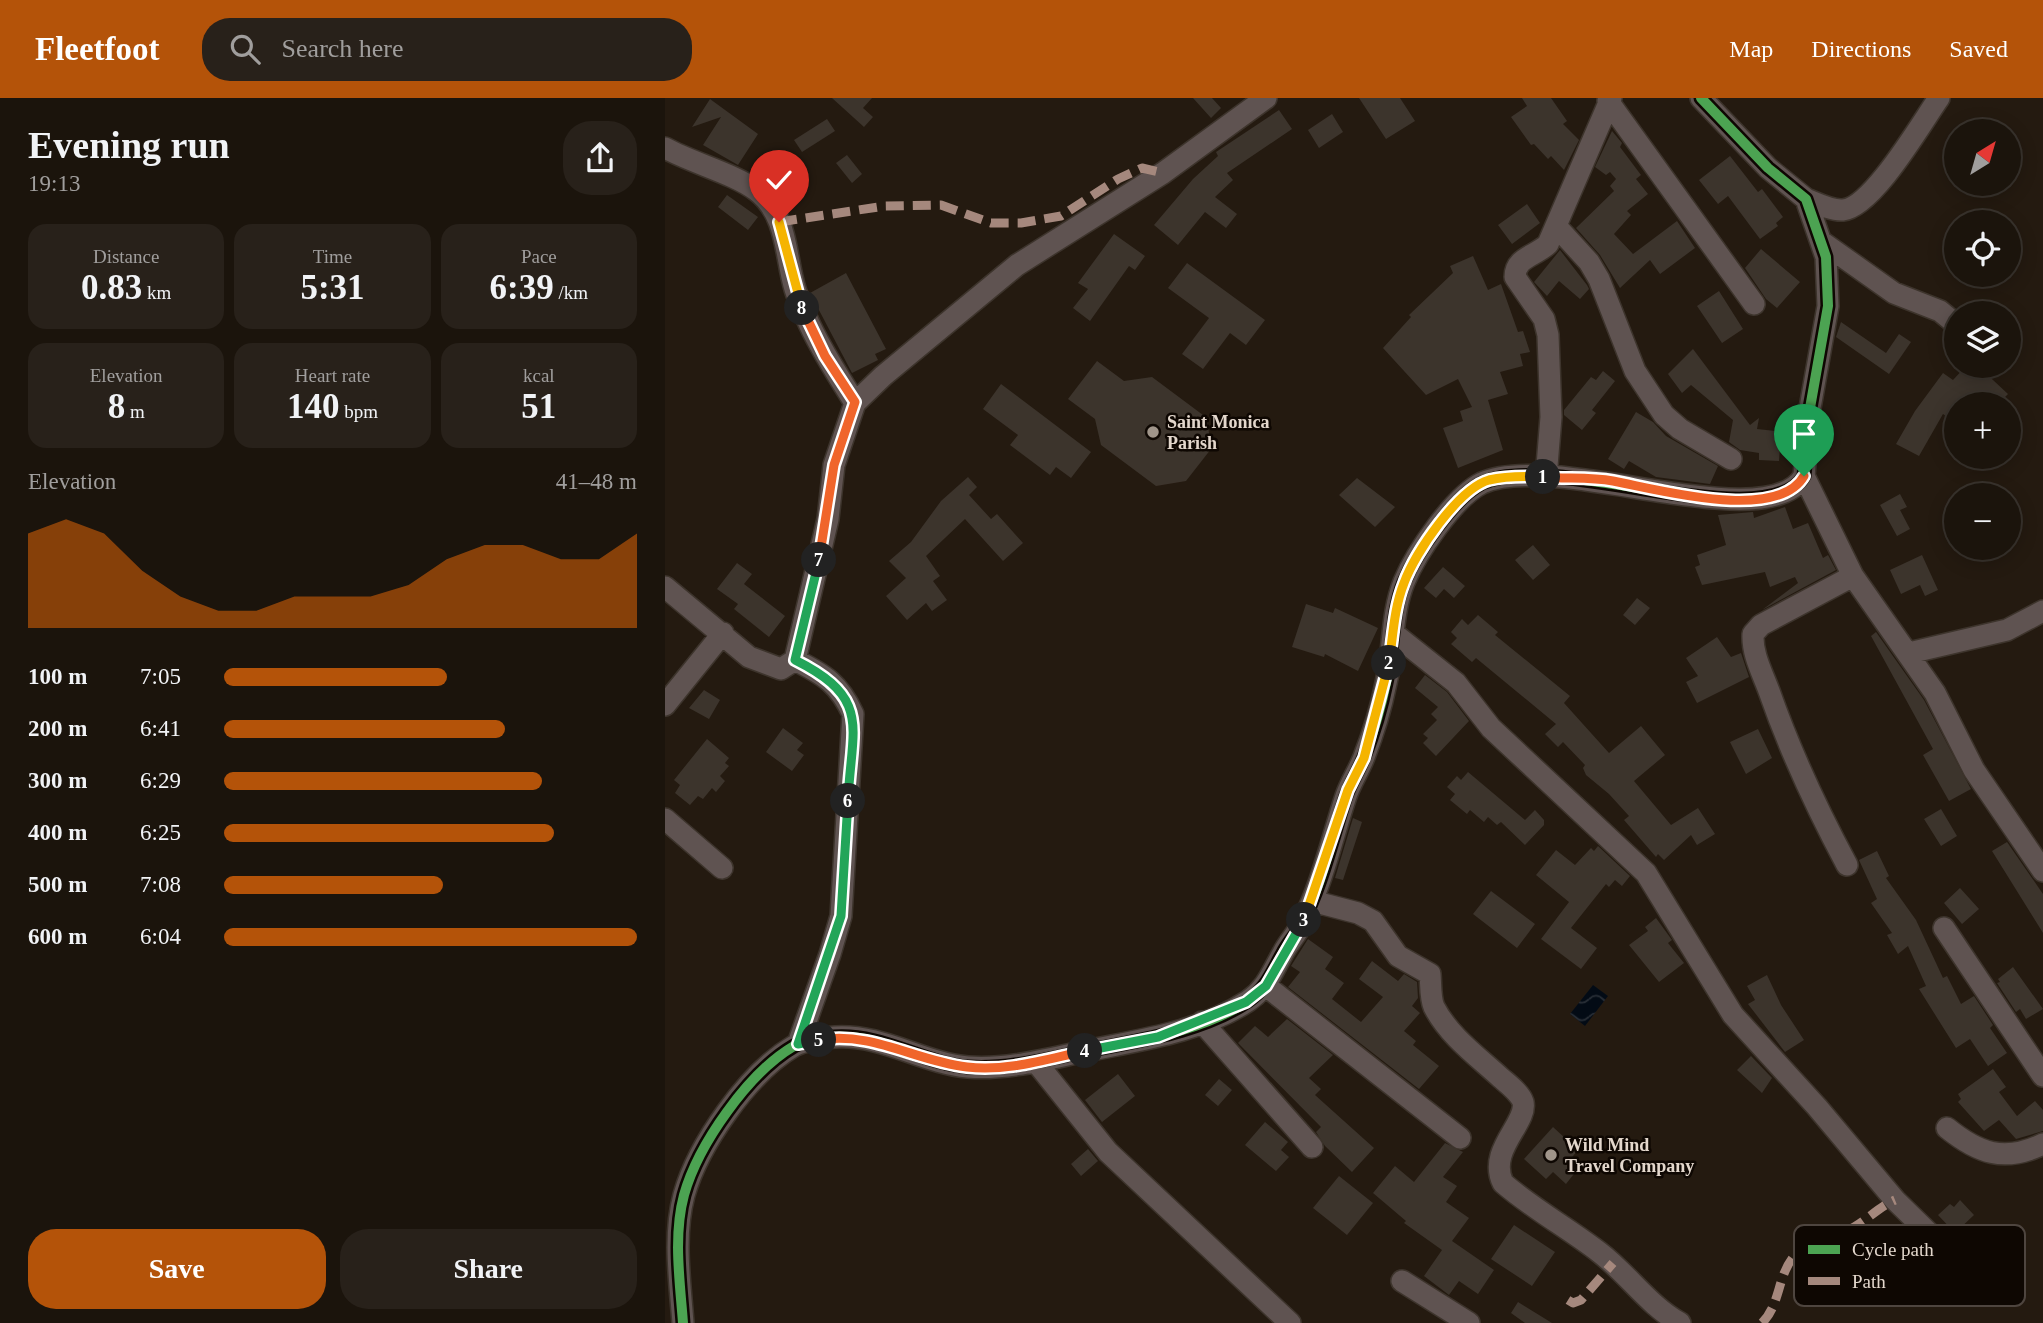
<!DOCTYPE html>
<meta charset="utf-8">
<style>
:root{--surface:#1b140c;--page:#28211a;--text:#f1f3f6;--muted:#a09e9d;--line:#39332d;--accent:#b45309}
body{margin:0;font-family:Georgia,serif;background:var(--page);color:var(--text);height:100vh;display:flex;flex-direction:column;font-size:26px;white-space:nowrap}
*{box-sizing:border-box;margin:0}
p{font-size:23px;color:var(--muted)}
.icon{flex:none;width:38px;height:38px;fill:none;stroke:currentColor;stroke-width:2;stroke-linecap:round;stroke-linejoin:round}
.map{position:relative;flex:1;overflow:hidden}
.side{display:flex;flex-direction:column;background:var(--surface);width:665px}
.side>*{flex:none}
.needle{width:46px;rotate:37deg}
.fabs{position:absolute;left:1279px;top:21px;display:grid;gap:14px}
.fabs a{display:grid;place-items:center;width:77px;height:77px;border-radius:50%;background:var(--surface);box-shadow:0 4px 18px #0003,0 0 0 2px var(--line);font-size:35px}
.pin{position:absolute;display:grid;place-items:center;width:60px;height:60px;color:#fff;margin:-72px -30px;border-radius:50% 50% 50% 0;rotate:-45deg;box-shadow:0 0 7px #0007}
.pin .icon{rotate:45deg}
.km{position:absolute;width:35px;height:35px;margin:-18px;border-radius:50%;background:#222;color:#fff;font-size:19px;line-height:35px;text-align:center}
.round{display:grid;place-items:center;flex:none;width:74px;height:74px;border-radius:28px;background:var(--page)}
.headline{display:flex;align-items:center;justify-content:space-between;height:119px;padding:0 28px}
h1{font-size:38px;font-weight:800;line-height:52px}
.metrics{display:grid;grid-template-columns:repeat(3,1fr);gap:10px;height:119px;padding:7px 28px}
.metrics div{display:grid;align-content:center;border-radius:18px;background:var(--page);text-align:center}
.metrics b{font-size:35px;font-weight:800}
.metrics small{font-size:19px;font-weight:400}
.metrics p{font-size:19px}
.chart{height:196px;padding:14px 28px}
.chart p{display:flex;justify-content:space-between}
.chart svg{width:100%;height:126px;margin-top:7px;fill:var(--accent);opacity:.7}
.cta{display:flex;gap:14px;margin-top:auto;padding:14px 28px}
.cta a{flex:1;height:80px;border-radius:28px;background:var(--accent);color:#fff;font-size:28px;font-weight:800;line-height:80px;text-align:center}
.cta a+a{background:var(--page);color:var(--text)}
ul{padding:0 28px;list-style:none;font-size:23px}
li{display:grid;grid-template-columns:112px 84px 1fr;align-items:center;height:52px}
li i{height:18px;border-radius:9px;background:var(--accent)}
header{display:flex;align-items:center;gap:42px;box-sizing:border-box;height:98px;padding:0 35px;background:var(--accent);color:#fff}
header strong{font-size:33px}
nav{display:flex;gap:38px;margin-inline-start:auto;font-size:24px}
.search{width:490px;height:63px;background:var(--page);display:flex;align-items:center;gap:18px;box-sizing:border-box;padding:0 24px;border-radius:28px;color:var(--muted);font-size:26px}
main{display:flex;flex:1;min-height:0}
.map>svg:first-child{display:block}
.water{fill:url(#water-waves)}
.building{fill:#3c342c}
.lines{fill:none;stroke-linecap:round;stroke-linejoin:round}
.street-casing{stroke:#3d342c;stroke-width:24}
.street{stroke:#5f5351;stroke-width:21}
.quiet{stroke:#a5887d;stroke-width:9;stroke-dasharray:18 9;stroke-linecap:butt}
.cycleway-casing{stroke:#0e0702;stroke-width:15}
.cycleway{stroke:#4ca352;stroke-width:10}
.split-1-casing{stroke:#fff;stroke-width:14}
.split-2-casing{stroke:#fff;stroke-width:14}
.split-3-casing{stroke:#fff;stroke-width:14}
.split-4-casing{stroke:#fff;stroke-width:14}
.split-5-casing{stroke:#fff;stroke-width:14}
.split-6-casing{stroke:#fff;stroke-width:14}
.split-7-casing{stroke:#fff;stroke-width:14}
.split-8-casing{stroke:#fff;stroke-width:14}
.split-9-casing{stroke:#fff;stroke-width:14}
.split-1{stroke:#f0652b;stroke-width:9}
.split-2{stroke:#f5b400;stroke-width:9}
.split-3{stroke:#f5b400;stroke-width:9}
.split-4{stroke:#22a559;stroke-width:9}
.split-5{stroke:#f0652b;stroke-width:9}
.split-6{stroke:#22a559;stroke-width:9}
.split-7{stroke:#22a559;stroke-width:9}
.split-8{stroke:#f0652b;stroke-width:9}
.split-9{stroke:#f5b400;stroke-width:9}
.poi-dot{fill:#a0958a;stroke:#0e0702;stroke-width:2.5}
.labels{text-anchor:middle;stroke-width:5;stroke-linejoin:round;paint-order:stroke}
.poi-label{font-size:18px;font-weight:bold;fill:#e3d7cc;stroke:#0e0702;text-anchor:start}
.key{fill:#0e0702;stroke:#4e453f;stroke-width:2}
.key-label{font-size:19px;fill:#e3d7cc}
</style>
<header>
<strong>Fleetfoot</strong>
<div class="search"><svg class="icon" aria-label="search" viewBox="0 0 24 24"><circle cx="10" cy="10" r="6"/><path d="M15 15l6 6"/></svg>Search here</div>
<nav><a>Map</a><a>Directions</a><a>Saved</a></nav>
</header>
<main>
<section class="side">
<div class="headline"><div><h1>Evening run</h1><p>19:13</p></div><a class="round"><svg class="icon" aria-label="share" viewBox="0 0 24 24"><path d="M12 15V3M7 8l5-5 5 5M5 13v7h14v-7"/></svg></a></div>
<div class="metrics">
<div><p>Distance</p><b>0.83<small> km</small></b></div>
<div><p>Time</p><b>5:31</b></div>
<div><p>Pace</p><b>6:39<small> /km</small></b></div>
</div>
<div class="metrics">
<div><p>Elevation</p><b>8<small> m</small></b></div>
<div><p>Heart rate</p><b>140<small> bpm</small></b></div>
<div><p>kcal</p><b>51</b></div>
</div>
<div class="chart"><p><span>Elevation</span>41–48 m</p>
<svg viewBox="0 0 160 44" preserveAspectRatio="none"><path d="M0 44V11L10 6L20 11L30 24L40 33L50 38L60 38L70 33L80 33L90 33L100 29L110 20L120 15L130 15L140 20L150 20L160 11V44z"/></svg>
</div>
<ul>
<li><b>100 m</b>7:05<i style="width:54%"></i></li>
<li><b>200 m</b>6:41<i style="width:68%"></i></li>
<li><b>300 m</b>6:29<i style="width:77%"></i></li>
<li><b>400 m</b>6:25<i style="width:80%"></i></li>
<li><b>500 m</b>7:08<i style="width:53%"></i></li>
<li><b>600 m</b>6:04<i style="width:100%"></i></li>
</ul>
<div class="cta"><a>Save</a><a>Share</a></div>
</section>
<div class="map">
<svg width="1378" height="1225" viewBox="0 0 1378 1225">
<defs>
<pattern id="water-waves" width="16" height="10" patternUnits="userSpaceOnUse" patternTransform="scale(1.75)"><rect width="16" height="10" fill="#030b15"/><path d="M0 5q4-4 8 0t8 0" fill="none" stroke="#282e36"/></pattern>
</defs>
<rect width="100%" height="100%" fill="#241a10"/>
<path class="water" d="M928,887L943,898L920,928L905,916Z"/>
<path class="building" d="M167,0H207L198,10L208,19L199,29Z
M528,0H547L556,10L546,20Z
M694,0H735L750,23L721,41Z
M857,0H886L902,23L898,26L914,42L899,72L886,58L883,61L869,46L866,47L846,19L862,8Z
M45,1L93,36L73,67L38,47L56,19L27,29Z
M614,12L627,31L562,75L568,82L550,99L572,116L561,130L540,114L513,147L489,127L528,81L553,58L551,54Z
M667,16L678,34L654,50L643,32Z
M162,21L170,33L137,54L129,42Z
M947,33L957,45L955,49L976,77L971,81L983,96L962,113L966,117L949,136L968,156L1012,123L1030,150L995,176L985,162L955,190L935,157L911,130L949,93L945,88L951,81L945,74L941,77L930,69Z
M182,57L197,76L187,85L171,65Z
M1065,58L1093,94L1097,91L1118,119L1111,125L1113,128L1095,141L1063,98L1053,106L1034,82Z
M62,97L93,119L83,132L53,109Z
M862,106L875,125L847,146L833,127Z
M449,136L480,158L470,172L464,168L425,223L408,210L423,191L413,185Z
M1096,151L1135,184L1112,210L1101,201L1080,170Z
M895,152L922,187L924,191L915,201L894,183L882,198L869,184Z
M808,158L823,192L836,186L853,234L858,233L865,254L855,256L858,268L835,274L843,296L823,302L838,352L793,370L778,330L798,323L795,313L807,309L793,281L761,297L718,250L746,219L744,217L788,175L785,168Z
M522,165L600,222L581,247L565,235L538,271L517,256L544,220L503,190Z
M181,175L221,251L210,256L213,262L187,275L145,195Z
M1054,193L1078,231L1057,245L1032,208Z
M1176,224L1221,255L1234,236L1246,244L1224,276L1171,239Z
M1028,251L1085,327L1094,320L1092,331L1130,335L1128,349H1115L1114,363L1094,362V355L1075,352L1064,344L1068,322L1026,287L1017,295L1003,276Z
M432,263L459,283L487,279L542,320L546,351L521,383L491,388L436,347L430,321L403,301Z
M1301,268H1313L1343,296L1333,306H1292V326L1278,316L1254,358L1231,346L1250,313L1278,275L1288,282Z
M938,273L950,283L927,312L931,315L917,332L899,317V312L926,279L931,282Z
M336,286L426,354L406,380L391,369L385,377L345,347L353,337L318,311Z
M971,314L988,324L1001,338L1053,368L1045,386L991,379L964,363L959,371L943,361Z
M303,379L312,389L304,397L326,421L332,416L358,445L338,463L300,421L261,458L275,478L268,483L282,502L267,513L261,505L242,522L221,498L241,480L224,463L246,444L276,403Z
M692,380L730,409L710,429L674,397Z
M1235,396L1242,409L1235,412L1245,431L1232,438L1215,407Z
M1120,409L1128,431L1143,425L1158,460L1163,457L1171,472L1097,512L1133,485L1130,479L1105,489L1100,474L1037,487L1030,469L1035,467L1032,457L1061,447L1053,417L1088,414L1089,420Z
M868,447L885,467L868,482L850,462Z
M1257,457L1273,492L1260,498L1255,487L1236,496L1225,472Z
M72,465L87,476L79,486L120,518L104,539L69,511L73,506L52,491Z
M778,469L800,488L789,500L779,491L771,500L759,490Z
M972,500L985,510L970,527L958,517Z
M641,506L668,515L670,510L713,530L693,573L660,556L659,559L627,549Z
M813,517L833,534L830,537L905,598L899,605L944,655L976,628L1000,657L969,683L1006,727L1033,710L1050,736L1032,747L1026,737L999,762L993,756L991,759L959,722L964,718L944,696L921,677L918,670L920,667L898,644L893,649L880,636L891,626L811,560L807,564L786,546L792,540L786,534L797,521L803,527Z
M1211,534L1259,602L1306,691L1284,703L1258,657L1268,651L1206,538Z
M1052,539L1066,559L1076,555L1084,579L1032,605L1021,584L1033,578L1021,560Z
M760,577L782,594L804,623L771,658L758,645L763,640L758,636L772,622L766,616L773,609L750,590Z
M39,592L55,602L44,621L24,610Z
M118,630L138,645L132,652L139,657L127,673L101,654Z
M1093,631L1107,660L1081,676L1065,644Z
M42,641L64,660L60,665L64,668L55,678L60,683L51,694L47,690L38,701L33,698L25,707L10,695L15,687L9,682Z
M803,674L860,722L870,712L879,722V727L860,747L836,724L832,727L823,719L819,724L805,712L802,716L785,702L790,696L782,689L792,678L796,682Z
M1276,711L1292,738L1276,748L1259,721Z
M688,720L697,724L678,782L670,780Z
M1342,744L1378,796V835L1327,753Z
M933,748L965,778L957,788L950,782L944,789L941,786L906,830L932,850L916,871L876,841L904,804L871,777L891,752L910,767L926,750L929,753Z
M1212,753L1224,778L1221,780L1251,822L1278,880L1282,878L1296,906L1309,898L1328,927L1325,930L1342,955L1323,968L1305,941L1291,950L1254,891L1261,888L1243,848L1233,856L1222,837L1227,835L1206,805L1212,801L1194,762Z
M1295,790L1314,811L1297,826L1279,805Z
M826,793L870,826L852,850L808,816Z
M991,820L1007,842L1003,845L1019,865L994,884L964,847L983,833L980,829Z
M643,841L668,859L660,871L679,885L667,901L696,924L718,899L694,881L707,863L733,883L739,876L752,884L753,900L747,908L755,915L739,933L751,943L748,947L774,968L754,991L623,889L635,874L626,868Z
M1348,869L1378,911L1361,921L1355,911L1351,914L1332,885L1335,884L1333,881Z
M1102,877L1116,907L1139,942L1120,954L1083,906L1090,902L1082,888Z
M622,921L668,957L644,980L656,991L650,997L709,1050L687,1074L660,1048L651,1034L656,1029L573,945L590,928L603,939Z
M1086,958L1107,980L1097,995L1072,972Z
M1328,971L1341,989L1334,994L1352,1018L1370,1003L1378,1012V1033L1351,1041L1334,1022L1319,1033L1293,1004L1296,1001L1293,996Z
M453,976L470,998L437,1024L420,1002Z
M554,981L567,992L553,1008L540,997Z
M600,1024L623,1044L616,1052L624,1059L611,1073L580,1047Z
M888,1029L913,1052L903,1064L912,1072L901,1086L888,1074L881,1081L859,1061Z
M780,1045L798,1054L778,1079L792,1088L781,1104L804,1120L787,1143L829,1172L813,1196L794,1183L784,1197L759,1178L777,1152L739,1125L741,1123L708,1095L730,1068L749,1084Z
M423,1051L433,1063L416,1078L406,1066Z
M674,1078L708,1105L682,1137L648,1110Z
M1295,1102L1309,1117L1290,1135L1273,1117L1285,1106L1289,1109Z
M849,1127L890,1154L867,1188L826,1161Z
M853,1204L887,1225H860L846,1215Z"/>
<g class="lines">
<g class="street-casing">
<path id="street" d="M943,3L1089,206
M0,50C27,65 70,76 92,93C123,117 120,158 130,191C133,201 138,211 142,221C155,251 173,277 190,305
M1141,101C1151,105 1167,113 1178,112C1208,109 1257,24 1274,0
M892,129L924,164L934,181L970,273L999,317L1015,331L1066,361
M1157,144L1229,195L1275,213L1292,227
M1139,378L1188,478L1270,595L1309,672L1378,773
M881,380L886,319L883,237L879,221L850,179C850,159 871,158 883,146L946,0
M0,489L84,559L116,571L130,562L163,421L169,367L190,305L218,278L352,167L498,75L601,0
M728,535L791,585L826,630L981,775L1068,917L1152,1009L1230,1102L1270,1141
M1244,555L1342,532L1378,513
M130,562C160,577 174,586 188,616L176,818L165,856L133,946
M0,607L58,535
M0,721L57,770
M1182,767C1152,711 1125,653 1104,593C1097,574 1087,556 1088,536L1096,527L1188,478
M647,803L693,815L708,823L733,858L765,876C766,886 765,900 769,909C784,938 812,958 836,980C843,986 855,995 858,1004C863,1025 822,1052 838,1085C868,1111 903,1130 934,1154C963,1176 983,1207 1015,1225
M1279,830L1378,978
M601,888L795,1040
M537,924L647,1049
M371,964L443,1054L625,1225
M1282,1030C1313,1055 1339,1065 1378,1046
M737,1183L804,1225
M18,1225C15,1184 8,1138 19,1097C33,1047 83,975 129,948C139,942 158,940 170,939C218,936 257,965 303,969C342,972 382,961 421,953C475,942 536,934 583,903C602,890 607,874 618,855C623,845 631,837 636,827C657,787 667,740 681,698C686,684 694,672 699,659C708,636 716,610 721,585C729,552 726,516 739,484C751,455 789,399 817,385C889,352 1102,441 1139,378L1145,310L1163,208L1161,159L1141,101L1103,70L1036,0"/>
</g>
<use href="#street" class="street"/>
<path class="quiet" d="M114,124L220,108L276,107L326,125H356L396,118L453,81L477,70L498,75
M903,1202L908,1205L916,1202L948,1165
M1097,1225C1116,1206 1112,1177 1130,1157C1143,1142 1162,1142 1179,1134C1198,1127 1211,1110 1230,1102"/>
<g class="cycleway-casing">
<path id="cycleway" d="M18,1225C15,1184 8,1138 19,1097C33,1047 83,975 129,948C139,942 158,940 170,939C218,936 257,965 303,969C342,972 382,961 421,953C475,942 536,934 583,903C602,890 607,874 618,855C623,845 631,837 636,827C657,787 667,740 681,698C686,684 694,672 699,659C708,636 716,610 721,585C729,552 726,516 739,484C751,455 789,399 817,385C889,352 1102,441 1139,378L1145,310L1163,208L1161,159L1141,101L1103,70L1036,0"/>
</g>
<use href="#cycleway" class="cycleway"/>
</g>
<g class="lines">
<g class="split-1-casing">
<path id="split-1" d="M878,379C901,381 925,379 948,383C992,391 1112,425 1139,378"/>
</g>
<g class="split-2-casing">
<path id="split-2" d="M724,565C728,538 729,510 739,485C750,455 793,391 824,382C841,378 860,378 878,379"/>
</g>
<g class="split-3-casing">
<path id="split-3" d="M639,822L683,692L699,660L724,565"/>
</g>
<g class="split-4-casing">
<path id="split-4" d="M420,953L493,939L581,904L601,888L639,822"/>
</g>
<g class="split-5-casing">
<path id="split-5" d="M154,942C208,933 250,963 302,969C341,974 382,961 420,953"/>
</g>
<g class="split-6-casing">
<path id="split-6" d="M154,942L133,946L176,818L183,703"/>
</g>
<g class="split-7-casing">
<path id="split-7" d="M154,462L130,562C208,601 186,630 183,703"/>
</g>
<g class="split-8-casing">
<path id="split-8" d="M137,210L160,258L190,304L169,367L154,462"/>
</g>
<g class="split-9-casing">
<path id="split-9" d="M114,124L137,210"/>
</g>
<use href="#split-1" class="split-1"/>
<use href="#split-2" class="split-2"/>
<use href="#split-3" class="split-3"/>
<use href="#split-4" class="split-4"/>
<use href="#split-5" class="split-5"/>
<use href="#split-6" class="split-6"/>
<use href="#split-7" class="split-7"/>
<use href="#split-8" class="split-8"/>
<use href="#split-9" class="split-9"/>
</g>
<g class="poi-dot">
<circle cx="488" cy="334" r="7"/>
<circle cx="886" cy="1057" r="7"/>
</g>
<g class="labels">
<g class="poi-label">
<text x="502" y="330">Saint Monica<tspan x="502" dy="21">Parish</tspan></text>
<text x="900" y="1053">Wild Mind<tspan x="900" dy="21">Travel Company</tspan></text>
</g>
</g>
<rect x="1129" y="1127" width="231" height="81" rx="10" class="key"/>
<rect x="1143" y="1147" width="32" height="9" fill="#4ca352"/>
<rect x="1143" y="1179" width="32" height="8" fill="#a5887d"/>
<g class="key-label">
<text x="1187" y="1158">Cycle path</text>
<text x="1187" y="1190">Path</text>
</g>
</svg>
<div class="fabs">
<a><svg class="needle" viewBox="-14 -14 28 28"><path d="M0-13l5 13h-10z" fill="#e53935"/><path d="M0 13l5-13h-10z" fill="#a09e9d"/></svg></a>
<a><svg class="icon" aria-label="locate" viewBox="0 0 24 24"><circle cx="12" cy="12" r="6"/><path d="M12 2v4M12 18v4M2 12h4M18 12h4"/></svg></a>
<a><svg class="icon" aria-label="layers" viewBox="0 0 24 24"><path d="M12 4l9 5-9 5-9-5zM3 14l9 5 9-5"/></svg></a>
<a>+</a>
<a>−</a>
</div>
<div class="pin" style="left:1139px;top:378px;background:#1e9e55"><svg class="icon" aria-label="arrive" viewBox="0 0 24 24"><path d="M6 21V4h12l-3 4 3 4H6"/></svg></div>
<div class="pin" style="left:114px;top:124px;background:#d93025"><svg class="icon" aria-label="check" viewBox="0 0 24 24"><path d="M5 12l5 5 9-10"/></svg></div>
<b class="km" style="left:878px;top:379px">1</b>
<b class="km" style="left:724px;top:565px">2</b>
<b class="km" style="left:639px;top:822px">3</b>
<b class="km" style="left:420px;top:953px">4</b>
<b class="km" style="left:154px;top:942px">5</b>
<b class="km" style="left:183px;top:703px">6</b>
<b class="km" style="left:154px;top:462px">7</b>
<b class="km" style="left:137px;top:210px">8</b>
</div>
</main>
